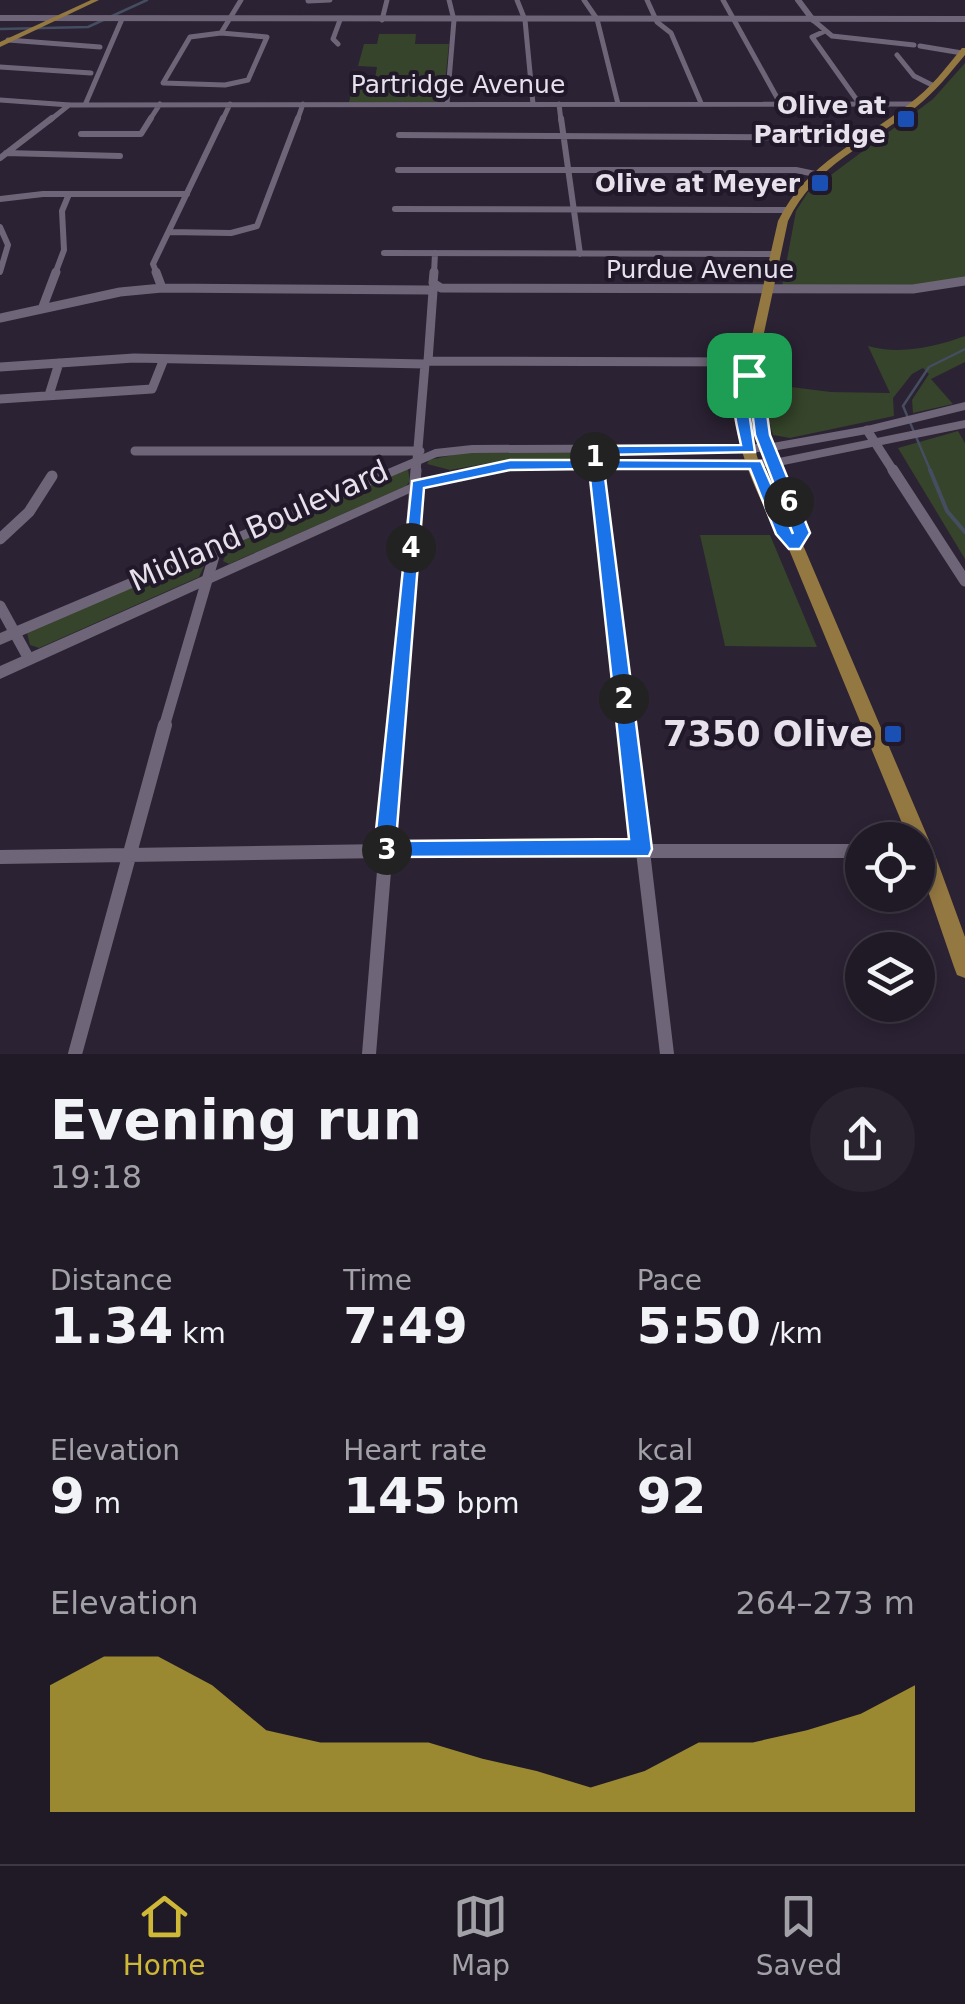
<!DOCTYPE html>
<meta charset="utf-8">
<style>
:root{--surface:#201a26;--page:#28232e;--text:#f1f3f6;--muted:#a2a1a7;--line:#3d3843;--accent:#cfb837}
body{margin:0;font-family:"DejaVu Sans",sans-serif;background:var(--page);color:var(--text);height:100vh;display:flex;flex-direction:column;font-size:38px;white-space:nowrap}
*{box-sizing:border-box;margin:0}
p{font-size:32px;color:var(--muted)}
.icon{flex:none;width:55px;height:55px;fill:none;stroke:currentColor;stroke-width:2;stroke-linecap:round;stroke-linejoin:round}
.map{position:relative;height:1054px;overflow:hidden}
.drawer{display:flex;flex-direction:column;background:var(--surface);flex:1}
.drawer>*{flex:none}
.fabs{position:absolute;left:845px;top:822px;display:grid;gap:20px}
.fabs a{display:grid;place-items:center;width:90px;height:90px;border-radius:50%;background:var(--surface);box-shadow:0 5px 15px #0003,0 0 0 2px var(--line);font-size:50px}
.pin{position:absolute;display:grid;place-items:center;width:85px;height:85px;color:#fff;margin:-42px;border-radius:20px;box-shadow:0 5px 15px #0006}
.km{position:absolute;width:50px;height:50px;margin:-25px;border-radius:50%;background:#222;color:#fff;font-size:28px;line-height:50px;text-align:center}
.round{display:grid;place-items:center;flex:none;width:105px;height:105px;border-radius:52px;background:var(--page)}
.headline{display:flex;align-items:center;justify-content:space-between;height:170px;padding:0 50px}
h1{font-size:55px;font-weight:800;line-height:75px}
.metrics{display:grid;grid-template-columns:repeat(3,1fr);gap:15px;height:170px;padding:10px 50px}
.metrics div{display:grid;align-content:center}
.metrics b{font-size:50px;font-weight:800}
.metrics small{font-size:28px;font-weight:400}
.metrics p{font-size:28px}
.chart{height:280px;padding:20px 50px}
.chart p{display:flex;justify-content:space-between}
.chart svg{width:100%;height:180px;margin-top:10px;fill:var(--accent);opacity:.7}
.menu{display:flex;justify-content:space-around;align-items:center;height:140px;border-top:2px solid var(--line);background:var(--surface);font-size:28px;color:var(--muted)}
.menu a{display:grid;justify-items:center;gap:5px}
.menu .active{color:var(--accent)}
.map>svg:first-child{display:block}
.green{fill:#35442a}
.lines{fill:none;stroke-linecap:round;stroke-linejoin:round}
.stream-far1{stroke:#454d61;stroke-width:2.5}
.stream{stroke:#454d61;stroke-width:4}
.minor-far4{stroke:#6f6578;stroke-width:5}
.minor-far3{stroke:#6f6578;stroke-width:6}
.minor-far2{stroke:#6f6578;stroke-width:9}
.minor-far1{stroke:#6f6578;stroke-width:11}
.minor{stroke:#6f6578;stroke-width:14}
.tertiary{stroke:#6f6578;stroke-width:6}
.secondary{fill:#6f6578;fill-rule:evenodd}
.primary{fill:#947841;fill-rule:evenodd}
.route{fill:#1a73e8;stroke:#fff;stroke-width:2.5;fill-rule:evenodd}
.transit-dot{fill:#1a4fb4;stroke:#211829;stroke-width:4}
.labels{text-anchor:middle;stroke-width:8;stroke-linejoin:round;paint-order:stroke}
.far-street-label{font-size:25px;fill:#e7e1ec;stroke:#211829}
.far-poi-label{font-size:25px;font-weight:bold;fill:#e7e1ec;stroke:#211829;text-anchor:end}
.street-label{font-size:30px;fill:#e7e1ec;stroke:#211829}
.near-poi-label{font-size:35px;font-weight:bold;fill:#e7e1ec;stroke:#211829;text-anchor:end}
</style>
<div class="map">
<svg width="965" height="1054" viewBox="0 0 965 1054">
<rect width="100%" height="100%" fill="#2b2233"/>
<path class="green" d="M379,34H416L415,44H449L443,102H349L355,78H375L377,67L358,66L364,44H377Z
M965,63V277L939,285L782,286L796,211L808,192L933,99Z
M965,336V362L931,379L953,404L913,413L912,400L929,374L923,368L912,374L893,398L894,416L790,438L773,435L767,412V384L831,392L890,393L868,346C900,355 935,347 965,336Z
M958,431L965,443V559L898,448Z
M462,453H581L587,456L582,459L507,460L450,470L427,464L429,460Z
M408,469L410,481L406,486L229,564L223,561L230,545Z
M700,535H770L817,647L725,646Z
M202,557L207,560L199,577L39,648L30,645L27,633Z"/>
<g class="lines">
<path class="stream-far1" d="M0,29L88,27L147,0
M931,472L903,406L929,367L965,349"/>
<path class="stream" d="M930,470L947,511L965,532"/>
<path class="minor-far4" d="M517,0L525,20L533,104
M584,0L597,19L618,104
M647,0L657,22L671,33L701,103
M723,0L780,103
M308,1L330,0
M382,20L387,0
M813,20L832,36L914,45
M823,32L812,37L859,103
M221,33L267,37L248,80L225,85L163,83L190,37Z
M221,33L241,0
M8,40L100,47
M338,44L333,39L340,20
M920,46L962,53
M897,55L914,76L934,86
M0,67L91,73
M0,100L70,105L915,104
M447,104L454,20L449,0
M559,104L561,121
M85,105L122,19
M49,121L69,105
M149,121L160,104
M222,121L230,104
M297,121L303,104"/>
<path class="minor-far3" d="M561,118L580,254
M81,134H141L151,118
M399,135L864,138
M6,153L120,156
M0,158L52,118
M398,170H796L815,174
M0,199L43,194H187
M395,209L787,210
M0,227L8,245L0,272
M169,232L231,233L257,226L298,118
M384,253L776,254
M55,274L64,250L62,211L69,194
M157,274L153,264L223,118
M434,274L435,253"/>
<path class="minor-far2" d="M156,272L162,288
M434,272L433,283L441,288L913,289L965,281
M42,309L56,272
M0,318L120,292L162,288L428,290L433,291L428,361L752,362
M0,367L134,358L425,364L416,472
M49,395L59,363
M0,399L152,389L164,359
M867,430L894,472
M595,450L598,472
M135,451H420"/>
<path class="minor-far1" d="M597,470L628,727
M893,470L965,581
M0,539L29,512L52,476
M0,606L29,659
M164,727L217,546
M396,727L416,470"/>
<path class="minor" d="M628,725L667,1054
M0,857L385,851H862
M75,1054L165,725
M369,1054L396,725"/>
<path class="tertiary" d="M798,0L813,20
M0,18L965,19"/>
<path class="secondary" d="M965,402V410L867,434L767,452L472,453L437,457L0,645V633L435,449L472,445L767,444L867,426Z
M965,420V428L774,467L510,469L421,488L0,679V666L417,481L510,461L774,459Z"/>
<path class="primary" d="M91,0H99L0,47V42Z
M962,48H965V55C950,73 935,92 916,107C869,145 816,163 788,221L755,375L763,385L769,435L810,533L803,545L934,852L965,937V978L957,975L954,967L918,862V840H909L788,547C763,514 726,431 736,390C737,384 740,380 743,375L778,221C809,160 858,144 909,104C930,89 946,68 962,48ZM751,386L755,435L794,533C769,499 740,428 751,386Z"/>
</g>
<path class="route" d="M744,372H754L763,385L770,435L810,533L800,549H789L776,534L750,469H604L652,849L649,856L377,857L374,850L412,481L510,460H588L587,450L595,446L741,445C736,420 726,393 744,372ZM749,384L755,435L793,534L761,461L603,460V455L755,452L748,405ZM589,469L629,839L396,841L424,488L510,470Z"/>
<g class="transit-dot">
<rect x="896" y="109" width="20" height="20" rx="5"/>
<rect x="810" y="173" width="20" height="20" rx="5"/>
<rect x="883" y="724" width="20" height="20" rx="5"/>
</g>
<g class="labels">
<g class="far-street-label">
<text x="458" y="93">Partridge Avenue</text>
<text x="700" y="278">Purdue Avenue</text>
</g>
<g class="far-poi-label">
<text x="886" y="114">Olive at<tspan x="886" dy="29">Partridge</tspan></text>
<text x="800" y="192">Olive at Meyer</text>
</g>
<g class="street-label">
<text transform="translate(259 526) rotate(-24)" y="10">Midland Boulevard</text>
</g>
<g class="near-poi-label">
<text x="873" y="746">7350 Olive</text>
</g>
</g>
</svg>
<div class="fabs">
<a><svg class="icon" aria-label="locate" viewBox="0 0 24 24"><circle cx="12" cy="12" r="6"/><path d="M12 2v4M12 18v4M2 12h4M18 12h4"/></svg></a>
<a><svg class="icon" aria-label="layers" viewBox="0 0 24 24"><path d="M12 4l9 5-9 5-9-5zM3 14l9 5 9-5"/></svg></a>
</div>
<div class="pin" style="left:749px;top:375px;background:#1e9e55"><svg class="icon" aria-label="arrive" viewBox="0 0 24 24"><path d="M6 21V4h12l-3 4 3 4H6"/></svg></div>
<b class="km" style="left:595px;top:457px">1</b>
<b class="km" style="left:624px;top:699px">2</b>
<b class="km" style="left:387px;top:850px">3</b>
<b class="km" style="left:411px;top:548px">4</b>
<b class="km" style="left:789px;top:502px">6</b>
</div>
<section class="drawer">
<div class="headline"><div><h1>Evening run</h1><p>19:18</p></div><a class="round"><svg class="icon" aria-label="share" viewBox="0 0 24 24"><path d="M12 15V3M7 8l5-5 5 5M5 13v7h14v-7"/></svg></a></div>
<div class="metrics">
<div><p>Distance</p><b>1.34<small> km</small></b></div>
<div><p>Time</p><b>7:49</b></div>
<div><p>Pace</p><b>5:50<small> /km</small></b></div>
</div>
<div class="metrics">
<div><p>Elevation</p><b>9<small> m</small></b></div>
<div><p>Heart rate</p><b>145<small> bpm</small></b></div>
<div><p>kcal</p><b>92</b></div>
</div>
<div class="chart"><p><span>Elevation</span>264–273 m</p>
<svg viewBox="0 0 160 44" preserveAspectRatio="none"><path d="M0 44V13L10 6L20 6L30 13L40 24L50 27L60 27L70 27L80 31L90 34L100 38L110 34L120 27L130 27L140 24L150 20L160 13V44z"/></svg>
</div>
</section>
<nav class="menu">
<a class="active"><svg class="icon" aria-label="home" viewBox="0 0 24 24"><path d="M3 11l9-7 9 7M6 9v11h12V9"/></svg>Home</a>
<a><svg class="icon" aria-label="map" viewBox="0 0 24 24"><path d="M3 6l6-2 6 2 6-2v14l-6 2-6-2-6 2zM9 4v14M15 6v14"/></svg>Map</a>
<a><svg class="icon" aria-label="saved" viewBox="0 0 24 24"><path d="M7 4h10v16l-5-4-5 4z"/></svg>Saved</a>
</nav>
